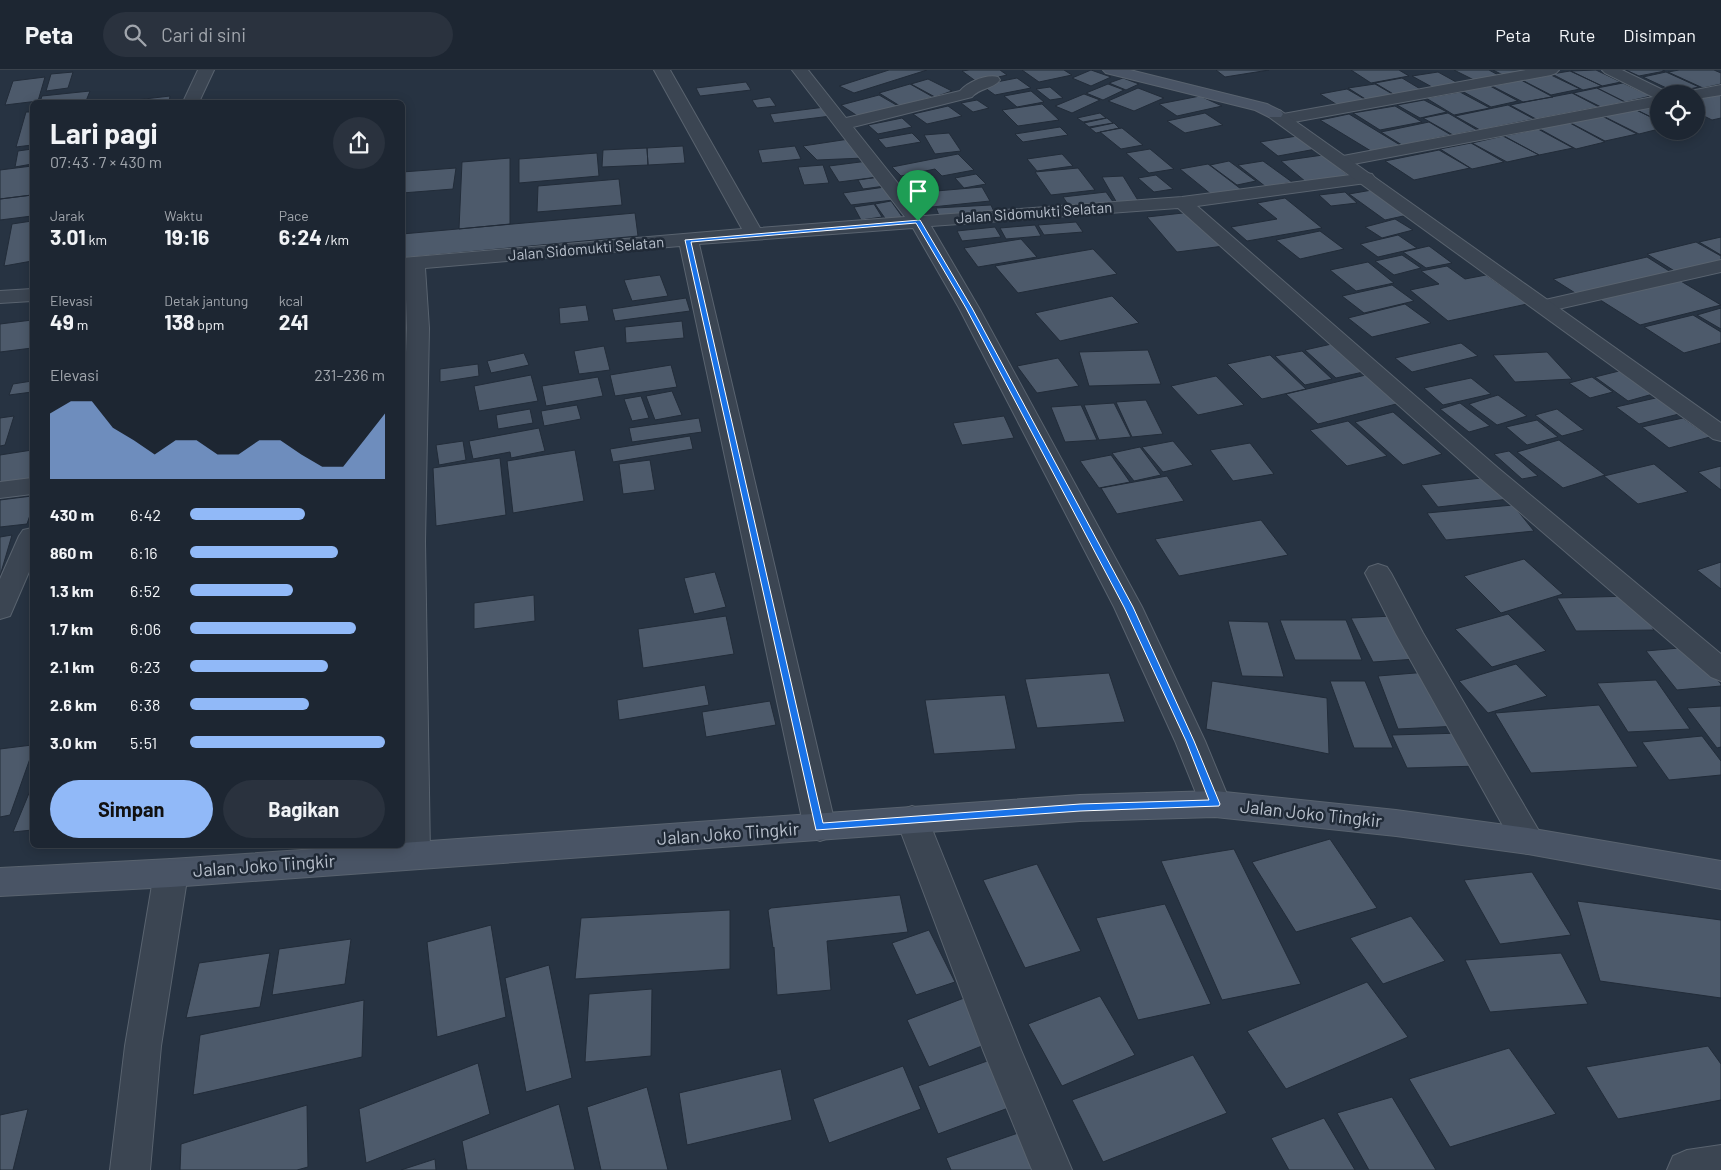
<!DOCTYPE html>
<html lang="id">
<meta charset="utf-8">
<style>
:root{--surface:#1d2632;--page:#2a323e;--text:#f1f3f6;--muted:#a0a5ac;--line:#3b434d;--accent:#91b9f8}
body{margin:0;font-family:Barlow,sans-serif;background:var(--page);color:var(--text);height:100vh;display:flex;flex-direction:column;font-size:19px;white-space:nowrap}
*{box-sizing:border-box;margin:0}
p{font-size:16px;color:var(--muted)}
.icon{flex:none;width:28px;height:28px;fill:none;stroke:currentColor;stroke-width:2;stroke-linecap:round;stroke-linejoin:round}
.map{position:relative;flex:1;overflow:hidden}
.details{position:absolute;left:30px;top:30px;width:375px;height:748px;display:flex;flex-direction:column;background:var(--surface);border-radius:8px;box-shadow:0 2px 12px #0003,0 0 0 1px var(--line)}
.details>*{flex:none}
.tools{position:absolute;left:1650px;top:15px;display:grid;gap:10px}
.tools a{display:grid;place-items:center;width:55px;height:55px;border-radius:50%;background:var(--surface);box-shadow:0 2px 12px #0003,0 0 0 1px var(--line);font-size:25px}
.pin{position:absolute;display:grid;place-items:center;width:42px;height:42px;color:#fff;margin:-51px -21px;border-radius:50% 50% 50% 0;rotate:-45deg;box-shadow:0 0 5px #0007}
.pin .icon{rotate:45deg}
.round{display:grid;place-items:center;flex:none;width:52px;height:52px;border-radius:26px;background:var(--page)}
.overview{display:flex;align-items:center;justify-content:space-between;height:85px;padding:0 20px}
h1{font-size:28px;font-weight:700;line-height:38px}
.figures{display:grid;grid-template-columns:repeat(3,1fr);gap:8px;height:85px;padding:5px 20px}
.figures div{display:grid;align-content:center}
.figures b{font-size:21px;font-weight:700}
.figures small{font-size:14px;font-weight:400}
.figures p{font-size:14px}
.chart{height:140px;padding:10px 20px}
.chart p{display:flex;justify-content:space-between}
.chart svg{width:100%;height:90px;margin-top:5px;fill:var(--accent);opacity:.7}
.action{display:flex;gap:10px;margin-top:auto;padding:10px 20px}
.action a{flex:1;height:58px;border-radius:30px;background:var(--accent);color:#111;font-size:20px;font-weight:700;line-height:58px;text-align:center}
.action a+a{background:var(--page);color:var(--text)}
ul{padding:0 20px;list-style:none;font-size:16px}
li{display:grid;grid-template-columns:80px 60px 1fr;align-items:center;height:38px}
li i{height:12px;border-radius:6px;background:var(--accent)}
header{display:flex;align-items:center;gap:30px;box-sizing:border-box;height:70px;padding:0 25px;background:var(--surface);border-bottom:1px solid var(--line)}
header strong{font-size:24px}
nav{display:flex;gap:28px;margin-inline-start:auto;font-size:18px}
.search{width:350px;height:45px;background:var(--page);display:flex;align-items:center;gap:12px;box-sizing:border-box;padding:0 18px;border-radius:28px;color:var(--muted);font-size:19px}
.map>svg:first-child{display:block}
.building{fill:#4d5a6b;stroke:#222c39}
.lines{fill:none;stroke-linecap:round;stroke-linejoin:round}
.minor-casing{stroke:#59636f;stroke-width:2}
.tertiary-casing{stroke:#59636f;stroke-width:2}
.secondary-casing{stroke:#59636f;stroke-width:2}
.minor{fill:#3b4552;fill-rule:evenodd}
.tertiary{fill:#3b4552;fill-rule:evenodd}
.secondary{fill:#495465;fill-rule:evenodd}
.route{fill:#1a73e8;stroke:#fff;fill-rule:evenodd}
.labels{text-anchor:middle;stroke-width:5;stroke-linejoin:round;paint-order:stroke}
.far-street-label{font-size:15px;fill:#b8c0cc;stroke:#202a37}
.street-label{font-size:18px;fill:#b8c0cc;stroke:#202a37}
</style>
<header>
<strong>Peta</strong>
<div class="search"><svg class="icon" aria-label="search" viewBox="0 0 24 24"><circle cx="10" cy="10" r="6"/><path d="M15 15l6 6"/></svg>Cari di sini</div>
<nav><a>Peta</a><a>Rute</a><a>Disimpan</a></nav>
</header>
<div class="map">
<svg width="1721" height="1100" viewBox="0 0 1721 1100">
<rect width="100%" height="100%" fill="#273342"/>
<path class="building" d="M889,0H927L854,23L839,16Z
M969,0H1000L1007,5L977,12L962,1Z
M1022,0H1064L1072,5L1039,12Z
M1091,0L1111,7L1091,16L1072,8Z
M1216,0H1269L1225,7Z
M1351,0H1399L1409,6L1371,13Z
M1454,0H1489L1500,6L1474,10Z
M1493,0H1522L1524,1L1503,5Z
M1596,0L1621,12L1602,16L1571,1Z
M1626,0H1662L1665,1L1639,6Z
M1679,0H1714L1721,3V14L1703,18L1668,2Z
M1570,1L1602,16L1583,20L1552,4Z
M73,2L68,18L46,21L51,4Z
M1438,2L1458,13L1432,17L1412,6Z
M1666,2L1699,17L1675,22L1643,7Z
M1551,5L1580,19L1551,25L1522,10Z
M45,7L38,31L5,35L13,11Z
M1017,8L1031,18L995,25L981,15Z
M1123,8L1139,14L1126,20L1109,13Z
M1402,8L1422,20L1395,25L1375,13Z
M928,9L952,21L935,27L911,14Z
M1521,10L1553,27L1523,32L1492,16Z
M746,12L751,20L700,26L696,18Z
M1623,13L1651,26L1625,32L1597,18Z
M910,14L933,27L900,36L879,23Z
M1108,14L1124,20L1103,30L1086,23Z
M1375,14L1394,25L1367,30L1348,18Z
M1490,16L1518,31L1491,37L1462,21Z
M1050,17L1063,28L1050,30L1036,19Z
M1138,18L1164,28L1134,41L1108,31Z
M1597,18L1625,32L1601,37L1573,23Z
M1347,19L1366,30L1339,36L1320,24Z
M90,21L86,31L40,32L42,26Z
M1031,21L1044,32L1017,37L1004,26Z
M1721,21V48L1712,50L1696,42V26Z
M1460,22L1490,38L1454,45L1426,28Z
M1572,23L1599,37L1536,49L1510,35Z
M1084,24L1100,30L1072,43L1055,36Z
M879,25L898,36L859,47L841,35Z
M170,26L169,32H119Z
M1200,26L1222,36L1177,46L1159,34Z
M770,27L776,36L757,38L752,30Z
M977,30L989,38L973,42L961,33Z
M1424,30L1447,42L1420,48L1397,35Z
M1042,34L1059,50L1018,56L1002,40Z
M1659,34V51L1635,39Z
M1508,35L1534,49L1480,60L1455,46Z
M948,36L962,46L927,54L913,44Z
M1395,36L1422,52L1380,60L1353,43Z
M825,37L831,46L774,53L770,44Z
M1632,38L1659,51V59L1639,64L1601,45Z
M26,42H32V75L16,77Z
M1100,43L1106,48L1083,52L1077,48Z
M1205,43L1223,55L1185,63L1167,51Z
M1448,43L1477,60L1453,65L1423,48Z
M1349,44L1400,75L1371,81L1320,50Z
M1600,45L1637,64L1605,71L1569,52Z
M902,48L912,57L878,64L868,55Z
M1107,48L1113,53L1089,57L1084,53Z
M1429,52L1451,65L1402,75L1381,62Z
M1568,52L1605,72L1576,79L1538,58Z
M1114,53L1119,58L1096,63L1090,58Z
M1060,57L1068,65L1023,72L1015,64Z
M1122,58L1143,75L1121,79L1100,62Z
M1538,59L1573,78L1539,85L1504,66Z
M912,63L921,72L886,78L878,69Z
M949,63L961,81L935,84L924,65Z
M1297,66L1316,79L1278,86L1260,72Z
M1503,66L1539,85L1507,92L1472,73Z
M849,69L864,88L817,90L803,76Z
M1471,73L1504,92L1472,99L1440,79Z
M683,76L685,93L648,95L647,78Z
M795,76L801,89L762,93L758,80Z
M647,78L648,95L602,97L603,80Z
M32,79V94L15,97L18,81Z
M1150,79L1174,99L1149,103L1126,83Z
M1439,80L1470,98L1414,110L1385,91Z
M597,83L599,106L519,113V89Z
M958,84L974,100L942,106L935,99L901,106L892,97Z
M1062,84L1073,96L1037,101L1027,89Z
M1323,85L1349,106L1306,112L1281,91Z
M510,88V154L459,159L462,92Z
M868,91L878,107L839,112L829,96Z
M1229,91L1256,111L1237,115L1210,95Z
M1263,91L1292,112L1266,117L1238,95Z
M1208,94L1241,119L1212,125L1180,99Z
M823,95L829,113L804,115L798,97Z
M32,96V125L0,129V100Z
M456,98L453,119L402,123V102Z
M1078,98L1095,120L1051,125L1035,102Z
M976,104L986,114L964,118L955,108Z
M1156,105L1173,119L1154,122L1138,108Z
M1123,106L1139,132L1117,133L1102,107Z
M879,107L885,116L863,119L858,110Z
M619,109L622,135L537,142L538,116Z
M885,117L893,130L851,135L843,123Z
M982,117L990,131L932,137L925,122Z
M1372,120L1408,145L1385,150L1349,124Z
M1106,122L1116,136L1072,140L1063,127Z
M1345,122L1357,133L1331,136L1319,125Z
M32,125V146L0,150V129Z
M1285,128L1322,158L1247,171L1231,157L1277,149L1257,133Z
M891,131L903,148L887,151L875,134Z
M874,134L882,147L861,150L854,137Z
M991,135L995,144L940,148L936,138Z
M1192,142L1224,176L1177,182L1147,147Z
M635,143L638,166L402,188V164Z
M1395,149L1413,160L1382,168L1365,157Z
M32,151V191L4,196L12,154Z
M1076,152L1083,162L1044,165L1038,155Z
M1035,155L1041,166L1006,169L1000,158Z
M995,157L1001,167L962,171L957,161Z
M1320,161L1344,179L1300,189L1276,170Z
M1398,165L1417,178L1378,187L1360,174Z
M1721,167V185L1699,172Z
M1021,169L1037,187L978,197L964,178Z
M1696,172L1721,186V195L1681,205L1647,184Z
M1429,176L1452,193L1426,198L1403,182Z
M1093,179L1117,204L1018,223L995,196Z
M1402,185L1421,198L1394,205L1375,191Z
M1647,187L1674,204L1580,226L1553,209Z
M1368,192L1394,213L1356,221L1330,200Z
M1447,196L1465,209L1486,205L1527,234L1448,251L1410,220L1439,214L1421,201Z
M660,205L668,226L632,231L624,210Z
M1674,207L1721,235L1640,255L1594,226Z
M1392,215L1414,231L1364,243L1342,226Z
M1112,226L1139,253L1060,271L1035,243Z
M686,228L690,241L615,251L612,239Z
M1405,234L1431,253L1372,267L1348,248Z
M586,235L589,251L560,254L559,238Z
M1721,238V259L1697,245Z
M1693,245L1721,262V273L1684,283L1644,257Z
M32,250V278L0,282V254Z
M682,251L684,268L626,273L625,257Z
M1336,273L1368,301L1336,308L1305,280Z
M1461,273L1478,286L1412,302L1395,288Z
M604,276L610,300L579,304L574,281Z
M1148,280L1161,314L1089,316L1079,282Z
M1302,281L1332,309L1305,315L1275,286Z
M1547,282L1572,309L1515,312L1493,285Z
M524,283L529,295L491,303L487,291Z
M1270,285L1306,319L1262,329L1227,294Z
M1058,288L1079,316L1037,323L1017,296Z
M478,294L479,306L440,312V299Z
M671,295L677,317L615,326L610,305Z
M1619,301L1653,324L1628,331L1595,307Z
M1370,304L1404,332L1318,354L1286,324Z
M531,305L538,331L479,341L474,316Z
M1216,306L1244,335L1198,345L1171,316Z
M598,307L603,326L546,336L542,316Z
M1592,307L1613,322L1590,328L1569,313Z
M1471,308L1491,324L1443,335L1424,318Z
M32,311V322L9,325L13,314Z
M672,321L682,345L655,350L646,326Z
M1498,325L1527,346L1497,355L1469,334Z
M641,326L649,348L632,351L624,329Z
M1660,327L1683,343L1639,354L1616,337Z
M1146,330L1163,364L1132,367L1116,332Z
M1114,333L1131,367L1099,370L1084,335Z
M1460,333L1490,356L1469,362L1440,339Z
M577,335L581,349L544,356L541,341Z
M1081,335L1097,370L1065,372L1051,337Z
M530,339L533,353L498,359L496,345Z
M1557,339L1584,360L1562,366L1535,345Z
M1393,342L1442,384L1403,395L1355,352Z
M14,346L5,375L0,376V348Z
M1004,346L1014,368L962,375L953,353Z
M699,348L702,362L632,372L629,358Z
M1683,348L1710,367L1669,378L1642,357Z
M1537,350L1558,367L1527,375L1506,357Z
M1348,351L1387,386L1347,396L1310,360Z
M539,358L545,381L511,388L510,382L473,389L469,371Z
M690,366L693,379L613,392L610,379Z
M1559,370L1605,405L1563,418L1517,382Z
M463,371L466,390L439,395L436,375Z
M1173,371L1193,395L1163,402L1142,377Z
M1250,373L1274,404L1233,411L1210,380Z
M1140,377L1161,405L1134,411L1112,383Z
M32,380V401L30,409L0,413V385Z
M575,380L584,431L513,443L507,391Z
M1509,381L1538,406L1522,409L1494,384Z
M1111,385L1130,412L1099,418L1080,391Z
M500,388L506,445L436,456L433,398Z
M650,390L655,420L623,424L619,394Z
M1654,394L1688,422L1638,434L1604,406Z
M1721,396V420L1698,402Z
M1167,406L1184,431L1117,444L1101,418Z
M1490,407L1509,429L1438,437L1421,415Z
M32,426V439L27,454L0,457V430Z
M1513,435L1534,461L1446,470L1427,443Z
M1261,450L1288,485L1179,506L1155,469Z
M12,465L0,506V467Z
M1524,489L1563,524L1501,543L1464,506Z
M1721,492V519L1697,500Z
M715,502L726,537L694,544L684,508Z
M534,525L535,551L474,559V533Z
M1632,526L1654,560L1576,561L1557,528Z
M1508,544L1546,581L1492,597L1455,559Z
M726,546L734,584L643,598L638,559Z
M1393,546L1416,589L1373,592L1351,548Z
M1280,550H1346L1362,590H1295Z
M1228,551L1268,552L1284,607L1242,606Z
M1690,577L1721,614V616L1677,620L1646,581Z
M1516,594L1547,626L1488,643L1459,611Z
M1428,602L1459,656L1398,659L1378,606Z
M1109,603L1125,652L1037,658L1025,609Z
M1656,610L1690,659L1628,662L1597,613Z
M1212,611L1327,628L1329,684L1206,659Z
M1330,611H1365L1393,678H1354Z
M705,615L709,635L619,650L617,630Z
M1005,625L1016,679L934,684L925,630Z
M770,631L776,655L706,667L702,642Z
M1599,635L1638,697L1531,703L1495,643Z
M1721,636V677L1717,678L1687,638Z
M1463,663L1480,696L1407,698L1392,665Z
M1702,666L1721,691V705L1669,710L1642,672Z
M32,675V683L10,745L0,747V679Z
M32,716V760L13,762Z
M1330,769L1377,838L1296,862L1252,792Z
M1234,779L1301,914L1222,930L1161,791Z
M1037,794L1081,881L1025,898L983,810Z
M1532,802L1571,865L1500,874L1464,810Z
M900,825L908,862L827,871L831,920L777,925L774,877L773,878L768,840L771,838Z
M1577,831L1721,850V928L1600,911Z
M1165,834L1211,934L1138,950L1096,848Z
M730,840V899L575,909L581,848Z
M1411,846L1445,891L1383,914L1350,868Z
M491,855L506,947L437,967L427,872Z
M929,860L955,912L916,925L892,873Z
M351,869L345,914L272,925L279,879Z
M270,883L260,937L186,948L199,893Z
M1561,883L1588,934L1490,942L1465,890Z
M549,895L572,1008L526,1022L505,908Z
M1367,912L1408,967L1286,1019L1247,961Z
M652,919L651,986L585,992L589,924Z
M1100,926L1135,985L1062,1016L1028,954Z
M964,928L987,974L929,997L907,950Z
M364,930L362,987L193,1025L200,965Z
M1708,976L1721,994V1030L1618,1049L1586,997Z
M1509,978L1556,1044L1450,1077L1409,1009Z
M1193,985L1227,1043L1103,1092L1072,1030Z
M990,990L1011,1037L938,1064L918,1016Z
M478,993L490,1044L366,1093L359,1039Z
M903,996L921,1039L829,1073L813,1029Z
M781,999L792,1050L687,1075L679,1023Z
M647,1017L668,1100H601L587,1037Z
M1392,1027L1436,1100H1369L1337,1043Z
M559,1034L575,1100H467L462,1071Z
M307,1035L308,1097L297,1100H180L181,1074Z
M28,1039L13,1100H0V1045Z
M1324,1048L1355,1100H1289L1271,1068Z
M1021,1062L1037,1100H951L946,1088Z
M435,1089L436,1100H401Z"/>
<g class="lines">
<g class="minor-casing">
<path id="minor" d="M198,0H214L199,32H183Z
M654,0H670L760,158L905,147L792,0H808L846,48L960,21C968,12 986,4 998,7L1000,10C993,19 979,18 972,27L853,57L924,146L1182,127L1366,103L1372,104L1375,108L1372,112L1366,113L1197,136L1498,398L1721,584V611L1711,607L1480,408L1178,138L931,156L979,238L1142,537L1205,671L1231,734L1226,743L1215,747L1204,743L1175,671L1114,537L959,238L913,158L699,174L836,758L831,767L820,771L809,767L804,758L680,176L425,198L429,258L425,472L430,785L426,795L414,799L402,795L398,785V775H402V385L407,258L405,200H402V188L742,159Z
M1526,0H1559L1556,3L1551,5L1283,54L1277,52L1275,49L1277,46L1283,44Z
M1602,0H1622L1665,21L1667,24H1659V36L1343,96L1337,95L1334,91L1337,87L1343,86L1653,27L1605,3Z
M1721,15V25L1696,29V24H1688L1690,21Z
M1721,190V202L1545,242L1538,240L1535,236L1538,232L1545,230Z
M32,219V231L0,233V221Z
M32,408V424L0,428V412Z
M32,458V495L10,546L0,549V509L19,466L23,460Z
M1378,494L1387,497L1391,503L1423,563L1539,761L1544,771L1539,781L1528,784L1517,781L1396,564L1365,503L1369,497Z
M912,736L923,740L928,749L1021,980L1072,1100H1032L983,980L896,749L901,740Z
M171,789L183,793L188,803L161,976L150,1100H110L125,976L154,803L159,793Z
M1721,1075V1100H1667L1673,1086L1687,1080Z"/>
</g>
<g class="tertiary-casing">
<path id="tertiary" d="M1275,39L1281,41L1721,353V371L1713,369L1269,47L1267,44L1269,41Z"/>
</g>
<g class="secondary-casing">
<path id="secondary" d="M1103,0H1130L1267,34L1281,41L1283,44L1281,47H1269L1255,40L1106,3Z
M1215,721L1396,740L1528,758L1721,791V819L1528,784L1396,766L1215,747L1080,751L171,817L0,826V798L171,789L375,775H402V773L1080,725Z"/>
</g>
<use href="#minor" class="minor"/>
<use href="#tertiary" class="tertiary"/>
<use href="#secondary" class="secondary"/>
</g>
<path class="route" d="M920,150L972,238L1133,537L1194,671L1220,734L1219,736L1080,741L816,760L685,170ZM916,153L966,238L1124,537L1186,671L1209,730L1080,734L823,753L691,172Z"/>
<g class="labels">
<g class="far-street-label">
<text transform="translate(1034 143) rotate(-4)" y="5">Jalan Sidomukti Selatan</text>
<text transform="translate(586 179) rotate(-5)" y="5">Jalan Sidomukti Selatan</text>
</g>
<g class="street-label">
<text transform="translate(1311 744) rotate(6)" y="6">Jalan Joko Tingkir</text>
<text transform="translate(728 764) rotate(-4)" y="6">Jalan Joko Tingkir</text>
<text transform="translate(264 796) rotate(-4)" y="6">Jalan Joko Tingkir</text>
</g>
</g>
</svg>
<div class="tools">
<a><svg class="icon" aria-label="locate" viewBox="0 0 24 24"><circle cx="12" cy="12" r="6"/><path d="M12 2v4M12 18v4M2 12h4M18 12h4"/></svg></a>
</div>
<div class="pin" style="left:918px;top:151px;background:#1e9e55"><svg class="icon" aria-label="arrive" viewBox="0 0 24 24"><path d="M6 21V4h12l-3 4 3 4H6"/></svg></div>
<section class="details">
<div class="overview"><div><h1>Lari pagi</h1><p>07:43 · 7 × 430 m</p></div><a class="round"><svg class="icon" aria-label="share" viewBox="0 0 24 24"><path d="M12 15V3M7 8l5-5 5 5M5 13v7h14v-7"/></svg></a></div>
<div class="figures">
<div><p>Jarak</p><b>3.01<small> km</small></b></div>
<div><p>Waktu</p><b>19:16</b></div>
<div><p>Pace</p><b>6:24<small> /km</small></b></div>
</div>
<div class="figures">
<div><p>Elevasi</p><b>49<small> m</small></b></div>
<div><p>Detak jantung</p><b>138<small> bpm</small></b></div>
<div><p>kcal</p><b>241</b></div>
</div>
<div class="chart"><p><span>Elevasi</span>231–236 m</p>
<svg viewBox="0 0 160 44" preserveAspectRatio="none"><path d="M0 44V12L10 6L20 6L30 19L40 25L50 32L60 25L70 25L80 32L90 32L100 25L110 25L120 32L130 38L140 38L150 25L160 12V44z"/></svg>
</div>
<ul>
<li><b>430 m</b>6:42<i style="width:59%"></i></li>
<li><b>860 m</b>6:16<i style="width:76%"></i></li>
<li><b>1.3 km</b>6:52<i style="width:53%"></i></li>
<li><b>1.7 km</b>6:06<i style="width:85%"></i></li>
<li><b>2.1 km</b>6:23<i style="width:71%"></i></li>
<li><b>2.6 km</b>6:38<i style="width:61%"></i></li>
<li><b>3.0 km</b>5:51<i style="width:100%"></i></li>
</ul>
<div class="action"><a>Simpan</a><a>Bagikan</a></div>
</section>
</div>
